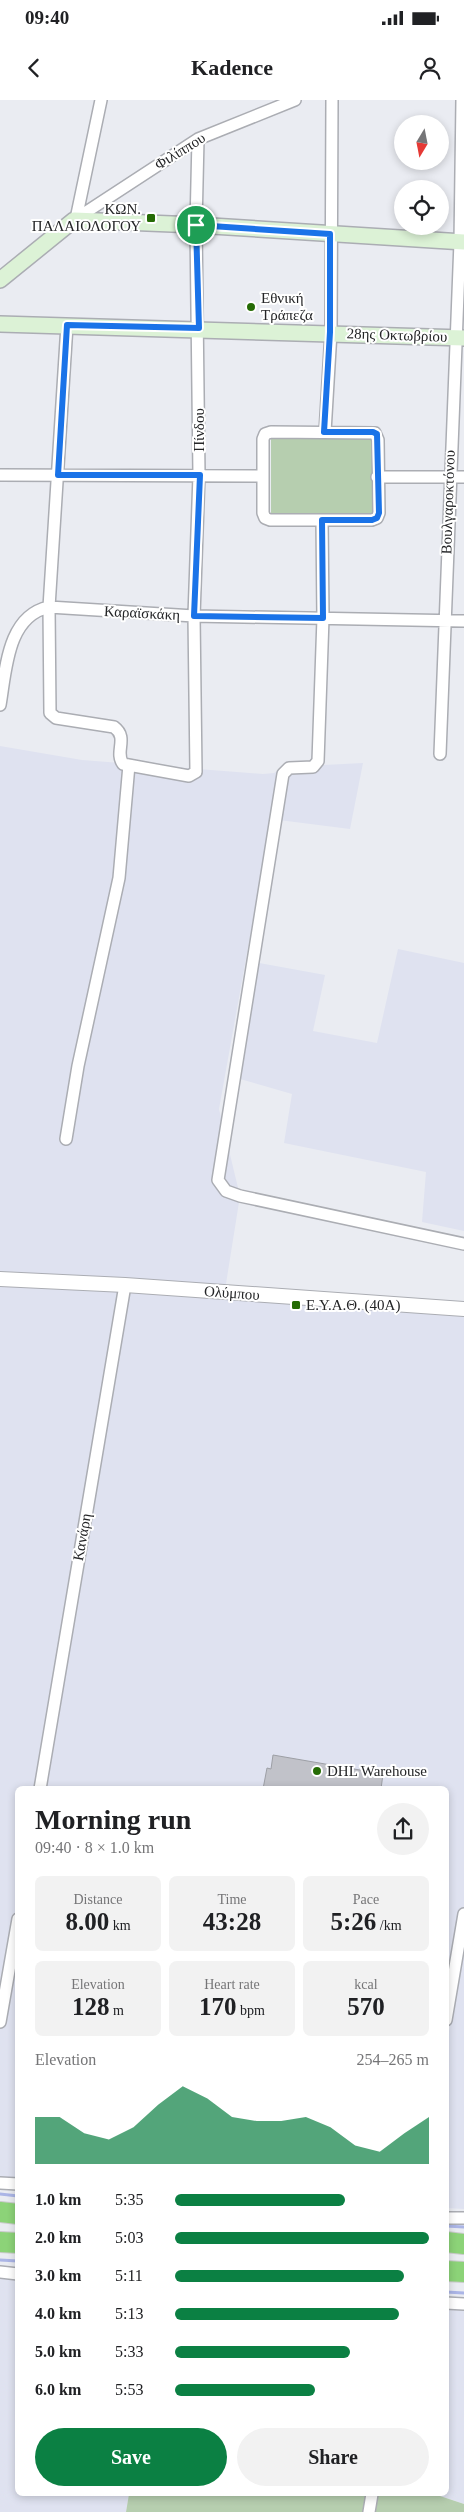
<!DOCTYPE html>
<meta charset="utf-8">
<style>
:root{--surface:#fff;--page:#f2f2f2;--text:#202124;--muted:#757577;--accent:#0b8043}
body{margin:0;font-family:Georgia,serif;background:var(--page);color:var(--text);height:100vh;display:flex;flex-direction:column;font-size:19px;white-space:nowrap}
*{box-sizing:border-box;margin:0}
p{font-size:16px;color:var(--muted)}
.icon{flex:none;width:28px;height:28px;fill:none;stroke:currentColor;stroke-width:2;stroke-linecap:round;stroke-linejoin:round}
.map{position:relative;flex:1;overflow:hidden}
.panel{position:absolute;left:15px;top:1686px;width:434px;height:710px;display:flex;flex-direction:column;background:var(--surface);border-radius:8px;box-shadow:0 2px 8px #0003}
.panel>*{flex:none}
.needle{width:32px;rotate:190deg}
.fabs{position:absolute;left:394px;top:15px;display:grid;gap:10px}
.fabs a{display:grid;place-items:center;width:55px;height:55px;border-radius:50%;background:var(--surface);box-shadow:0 2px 8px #0003;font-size:25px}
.pin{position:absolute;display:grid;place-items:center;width:42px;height:42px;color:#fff;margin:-21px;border:2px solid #fff;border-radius:50%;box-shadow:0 1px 5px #0007}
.round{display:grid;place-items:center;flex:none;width:52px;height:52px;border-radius:26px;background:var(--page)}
.head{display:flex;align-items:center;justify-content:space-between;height:85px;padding:0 20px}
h1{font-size:28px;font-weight:600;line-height:38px}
.stats{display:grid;grid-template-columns:repeat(3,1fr);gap:8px;height:85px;padding:5px 20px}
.stats div{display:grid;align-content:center;border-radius:8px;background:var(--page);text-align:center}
.stats b{font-size:25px;font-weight:600}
.stats small{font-size:14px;font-weight:400}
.stats p{font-size:14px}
.chart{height:140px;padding:10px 20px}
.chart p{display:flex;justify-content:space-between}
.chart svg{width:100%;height:90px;margin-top:5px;fill:var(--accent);opacity:.7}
.cta{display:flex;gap:10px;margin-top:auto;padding:10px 20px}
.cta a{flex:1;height:58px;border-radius:30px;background:var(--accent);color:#fff;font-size:20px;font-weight:600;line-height:58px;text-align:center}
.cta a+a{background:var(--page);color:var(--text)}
ul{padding:0 20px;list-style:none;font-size:16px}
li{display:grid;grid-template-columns:80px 60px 1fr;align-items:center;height:38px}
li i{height:12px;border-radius:6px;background:var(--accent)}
.status{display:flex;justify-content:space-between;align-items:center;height:35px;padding:0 25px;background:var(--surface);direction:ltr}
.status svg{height:14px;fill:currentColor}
header{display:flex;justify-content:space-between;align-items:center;height:65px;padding:0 20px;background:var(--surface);font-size:22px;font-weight:600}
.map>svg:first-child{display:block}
.built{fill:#dfe2f0}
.green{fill:#b6ceaf}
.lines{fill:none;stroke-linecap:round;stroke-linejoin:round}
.stream{stroke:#abb5e6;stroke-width:3}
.building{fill:#c1c2c9;stroke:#9d9fa5}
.minor-casing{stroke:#abadb3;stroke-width:14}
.tertiary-casing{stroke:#abadb3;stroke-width:16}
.secondary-casing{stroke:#abadb3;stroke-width:18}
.motorway-casing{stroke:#cacbcb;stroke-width:22}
.minor{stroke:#fff;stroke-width:11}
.tertiary{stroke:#fff;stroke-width:14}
.secondary{stroke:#dcf2d6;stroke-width:15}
.motorway{stroke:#8cd378;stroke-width:20}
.route-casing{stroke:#fff;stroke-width:10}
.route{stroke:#1a73e8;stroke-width:6}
.poi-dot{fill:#256b05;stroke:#fff;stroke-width:2}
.labels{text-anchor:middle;stroke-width:4;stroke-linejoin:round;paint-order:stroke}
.street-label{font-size:15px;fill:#242527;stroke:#fff}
.poi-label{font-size:15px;fill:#242527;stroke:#fff;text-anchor:start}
</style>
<div class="status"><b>09:40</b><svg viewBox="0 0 49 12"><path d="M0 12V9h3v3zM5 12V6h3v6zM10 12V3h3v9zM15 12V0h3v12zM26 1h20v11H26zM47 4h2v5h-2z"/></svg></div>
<header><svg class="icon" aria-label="back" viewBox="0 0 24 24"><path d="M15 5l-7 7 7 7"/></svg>Kadence<svg class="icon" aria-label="person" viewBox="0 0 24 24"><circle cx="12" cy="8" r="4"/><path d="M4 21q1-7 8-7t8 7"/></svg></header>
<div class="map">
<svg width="464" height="2412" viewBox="0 0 464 2412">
<rect width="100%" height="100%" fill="#eaecf2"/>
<path class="built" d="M0,646L82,660L263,674L274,673L284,667L363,663L350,729L271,719L219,1009L240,1096L225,1190L0,1175Z
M398,849L464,863V1131L422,1122L426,1072L284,1043L292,994L240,979L259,863L325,875L313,931L377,943Z
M0,1179L464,1209V1823L446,1928V1689H18L17,2084L0,2083Z
M464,1845V2109L446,2108V1949Z
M0,2175L17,2177L18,2394H129L126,2412H0Z
M446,2206L464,2207V2404L434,2394H446Z"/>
<path class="green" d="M271,338H372V415L271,414Z
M129,2394H434L464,2404V2412H126Z"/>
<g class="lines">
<path class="stream" d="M0,2094L18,2096
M446,2126L464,2127
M0,2160L18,2161
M446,2192L464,2193"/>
</g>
<path class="building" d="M273,1655L383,1674L381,1689H263L267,1668L271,1669Z"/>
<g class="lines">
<g class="minor-casing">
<path id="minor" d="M198,39L196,125L199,375L194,516L196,672L189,676L123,664C114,652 129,638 114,627L56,618L50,613L49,507L194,516L464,521
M76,119L101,0
M74,120L198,39L295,0
M271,332L375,333L378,340L379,413L377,418L372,420H270L265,418L263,413V339L265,334Z
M325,332L331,232L332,0
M0,375L263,376
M377,377H464
M322,420L323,518L318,661L313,667L289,668L283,674L218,1080L226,1091L240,1096L464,1144
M0,605C6,570 7,516 49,507L67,225
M440,654L460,142L462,0
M66,1039L78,966L119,778L129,665
M40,1689L125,1185
M446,1920L464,1814
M0,1922L18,1819
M0,2083L18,2084
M446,2118H464
M0,2172L18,2174
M446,2203L464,2204
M369,2412L372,2394"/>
</g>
<g class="tertiary-casing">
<path id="tertiary" d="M0,1179L125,1185L464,1209"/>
</g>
<g class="secondary-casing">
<path id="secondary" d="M0,180L74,120L196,125L464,142
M0,224L464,238"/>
</g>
<g class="motorway-casing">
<path id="motorway" d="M0,2112L18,2114
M0,2142L18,2143
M446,2142L464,2144
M446,2171L464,2172"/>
</g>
<use href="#minor" class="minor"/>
<use href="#tertiary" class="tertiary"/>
<use href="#secondary" class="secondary"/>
<use href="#motorway" class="motorway"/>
</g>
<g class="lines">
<g class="route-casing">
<path id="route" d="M196,125L330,134V232L324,332H373L377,334L379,413L377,418L372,420H322L323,518L194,516L200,375H58L67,225L199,228Z"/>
</g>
<use href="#route" class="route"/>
</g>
<g class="poi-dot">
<rect x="146" y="113" width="10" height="10" rx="2.5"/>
<circle cx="251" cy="207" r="5"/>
<rect x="291" y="1200" width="10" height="10" rx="2.5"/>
<circle cx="317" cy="1671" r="5"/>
</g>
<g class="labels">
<g class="street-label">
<text transform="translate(180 51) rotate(-32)" y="5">Φιλίππου</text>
<text transform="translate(397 235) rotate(2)" y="5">28ης Οκτωβρίου</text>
<text transform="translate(199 330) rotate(-90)" y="5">Πίνδου</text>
<text transform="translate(448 402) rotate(-88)" y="5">Βουλγαροκτόνου</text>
<text transform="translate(142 513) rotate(3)" y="5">Καραϊσκάκη</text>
<text transform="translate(232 1193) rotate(4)" y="5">Ολύμπου</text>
<text transform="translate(82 1437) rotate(-80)" y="5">Κανάρη</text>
</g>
<g class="poi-label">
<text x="141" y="114" text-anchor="end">ΚΩΝ.<tspan x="141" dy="17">ΠΑΛΑΙΟΛΟΓΟΥ</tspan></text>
<text x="261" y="203">Εθνική<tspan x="261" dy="17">Τράπεζα</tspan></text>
<text x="306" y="1210">Ε.Υ.Α.Θ. (40Α)</text>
<text x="327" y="1676">DHL Warehouse</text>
</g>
</g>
</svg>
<div class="fabs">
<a><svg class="needle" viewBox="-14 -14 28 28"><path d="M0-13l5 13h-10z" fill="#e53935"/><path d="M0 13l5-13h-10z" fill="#757577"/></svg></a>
<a><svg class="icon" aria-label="locate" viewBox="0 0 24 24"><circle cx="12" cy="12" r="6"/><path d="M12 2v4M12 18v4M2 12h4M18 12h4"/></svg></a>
</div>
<div class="pin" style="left:196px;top:125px;background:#1e9e55"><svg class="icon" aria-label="arrive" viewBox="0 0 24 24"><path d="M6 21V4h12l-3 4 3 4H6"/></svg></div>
<section class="panel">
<div class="head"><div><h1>Morning run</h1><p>09:40 · 8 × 1.0 km</p></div><a class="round"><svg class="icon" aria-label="share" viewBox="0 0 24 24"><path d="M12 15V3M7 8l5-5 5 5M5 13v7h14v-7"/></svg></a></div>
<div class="stats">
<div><p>Distance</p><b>8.00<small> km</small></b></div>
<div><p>Time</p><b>43:28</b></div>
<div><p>Pace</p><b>5:26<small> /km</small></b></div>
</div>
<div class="stats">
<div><p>Elevation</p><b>128<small> m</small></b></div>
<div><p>Heart rate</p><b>170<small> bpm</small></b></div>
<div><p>kcal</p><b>570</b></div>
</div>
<div class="chart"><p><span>Elevation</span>254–265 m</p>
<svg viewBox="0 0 160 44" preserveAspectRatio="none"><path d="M0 44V21L10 21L20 29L30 32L40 26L50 15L60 6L70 12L80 21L90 23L100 23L110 21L120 26L130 35L140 38L150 29L160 21V44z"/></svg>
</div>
<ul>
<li><b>1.0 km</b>5:35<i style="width:67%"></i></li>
<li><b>2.0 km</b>5:03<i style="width:100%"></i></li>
<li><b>3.0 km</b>5:11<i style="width:90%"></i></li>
<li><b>4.0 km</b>5:13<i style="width:88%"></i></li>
<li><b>5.0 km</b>5:33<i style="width:69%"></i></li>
<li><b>6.0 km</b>5:53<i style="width:55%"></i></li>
</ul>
<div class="cta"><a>Save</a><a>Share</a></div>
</section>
</div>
